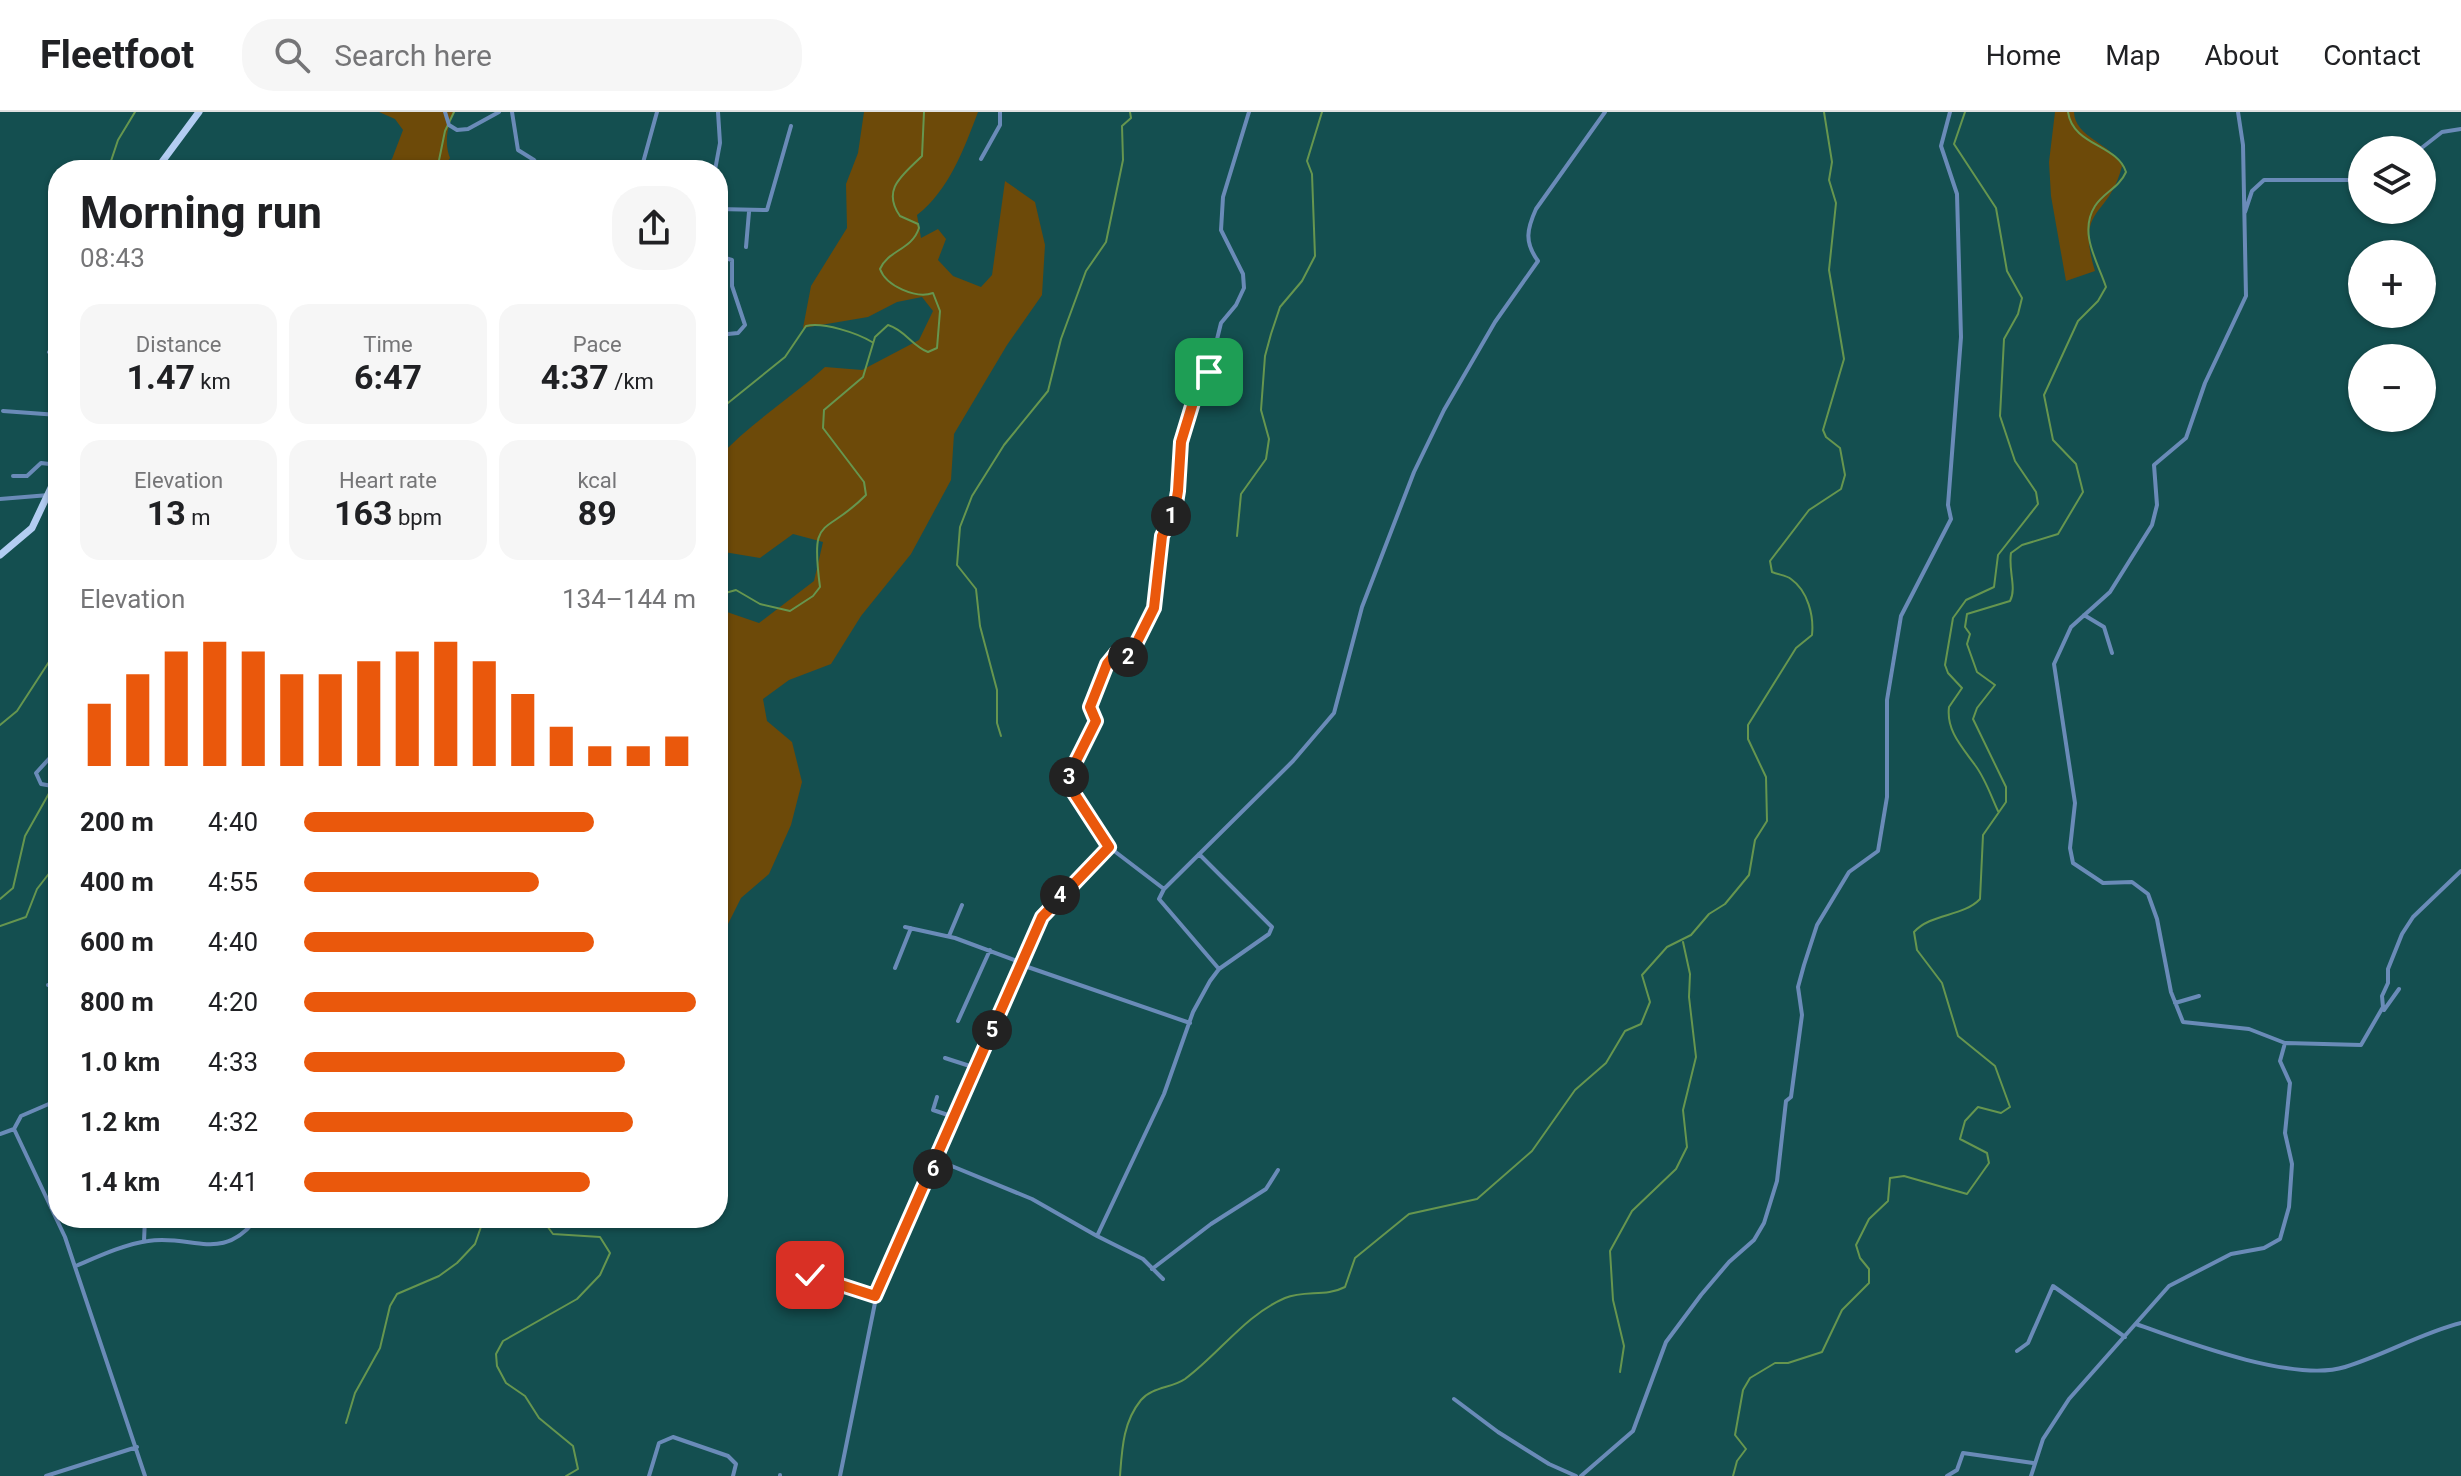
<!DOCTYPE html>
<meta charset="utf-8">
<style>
:root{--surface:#fff;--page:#f6f6f6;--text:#202124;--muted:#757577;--line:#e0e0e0;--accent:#ea580c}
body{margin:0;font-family:Roboto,sans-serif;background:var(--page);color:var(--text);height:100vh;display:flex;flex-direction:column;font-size:30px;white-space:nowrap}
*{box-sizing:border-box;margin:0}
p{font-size:26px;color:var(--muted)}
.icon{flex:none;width:44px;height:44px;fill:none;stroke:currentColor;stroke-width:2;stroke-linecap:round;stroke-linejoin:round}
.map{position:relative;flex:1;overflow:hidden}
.sheet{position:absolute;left:48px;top:48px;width:680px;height:1068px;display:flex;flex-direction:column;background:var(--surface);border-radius:32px;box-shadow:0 2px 6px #0004}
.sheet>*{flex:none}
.tools{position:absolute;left:2348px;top:24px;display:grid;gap:16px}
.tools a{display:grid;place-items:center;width:88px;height:88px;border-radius:50%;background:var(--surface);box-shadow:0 2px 6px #0004;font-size:40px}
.pin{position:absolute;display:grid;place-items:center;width:68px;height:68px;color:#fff;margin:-34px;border-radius:16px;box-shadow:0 4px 12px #0006}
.km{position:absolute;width:40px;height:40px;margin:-20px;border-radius:50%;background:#222;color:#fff;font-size:22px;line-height:40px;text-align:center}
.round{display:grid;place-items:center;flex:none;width:84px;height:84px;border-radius:32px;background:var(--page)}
.summary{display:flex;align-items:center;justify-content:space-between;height:136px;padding:0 32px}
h1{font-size:44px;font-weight:700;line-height:60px}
.stats{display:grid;grid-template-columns:repeat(3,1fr);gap:12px;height:136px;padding:8px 32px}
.stats div{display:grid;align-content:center;border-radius:20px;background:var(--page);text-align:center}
.stats b{font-size:34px;font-weight:700}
.stats small{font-size:22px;font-weight:400}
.stats p{font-size:22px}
.chart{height:224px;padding:16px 32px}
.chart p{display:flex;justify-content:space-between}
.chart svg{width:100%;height:144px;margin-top:8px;stroke:var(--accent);stroke-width:6}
ul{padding:0 32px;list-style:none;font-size:26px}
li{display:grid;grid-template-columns:128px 96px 1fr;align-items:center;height:60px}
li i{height:20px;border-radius:10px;background:var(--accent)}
header{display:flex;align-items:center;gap:48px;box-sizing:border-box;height:112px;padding:0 40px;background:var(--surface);border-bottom:2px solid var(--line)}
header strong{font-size:38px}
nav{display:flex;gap:44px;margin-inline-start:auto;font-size:28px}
.search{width:560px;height:72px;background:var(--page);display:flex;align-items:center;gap:20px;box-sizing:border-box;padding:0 28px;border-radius:32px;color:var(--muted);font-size:30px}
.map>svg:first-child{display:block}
.green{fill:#6d4a09}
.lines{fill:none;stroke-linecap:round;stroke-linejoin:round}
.stream{stroke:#66964f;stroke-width:2}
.street{stroke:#6a8bb8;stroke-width:4}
.primary{stroke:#b3cdf2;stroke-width:7}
.route-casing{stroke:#fff;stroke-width:16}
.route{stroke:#ea580c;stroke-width:10}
</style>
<header>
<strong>Fleetfoot</strong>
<div class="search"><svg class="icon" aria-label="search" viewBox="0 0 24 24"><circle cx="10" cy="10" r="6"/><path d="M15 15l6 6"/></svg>Search here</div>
<nav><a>Home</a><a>Map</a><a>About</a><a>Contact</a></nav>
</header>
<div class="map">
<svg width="2461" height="1364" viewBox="0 0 2461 1364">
<rect width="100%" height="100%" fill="#144f50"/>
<path class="green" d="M379,0H455C447,12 444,32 450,46L442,58H379L392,47L403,18L395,7Z
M864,0H978C964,37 949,78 917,103L921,126L938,117L946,127L938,148L953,164L981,175L992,163L1005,69L1035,90L1045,133L1042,183L1007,233L954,322L951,368L911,442L861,504L831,552L789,568L763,587L767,609L792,630L802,670L791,713L769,762L741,786L718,832V505L727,500L759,511L814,469L823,430L793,422L760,446L718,439V346C750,311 790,287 825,255L862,258L919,228L933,199L922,185L897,190L868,205L803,216L811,174L847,116L846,72L858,41Z
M2055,0H2074C2075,26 2110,30 2122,54C2109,107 2075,93 2095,159L2066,169L2051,84L2049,50Z"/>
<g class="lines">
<path class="stream" d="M1965,0L1954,32L1996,96L2007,159L2022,186L2018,202L2004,227L2000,304L2015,349L2036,380L2038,392L1998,443L1994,475L1966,488L1953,506L1945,553L1948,561L1962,576L1949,595C1946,619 1963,636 1975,653C1985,666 1991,684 1998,699
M108,58L118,28L135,0
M437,58L445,19L454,0
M718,299L785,245L806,214C824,210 857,221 872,230
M1237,424L1241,382L1266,347L1269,327L1261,298L1265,244L1271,222L1280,195L1302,169L1315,144L1312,62L1307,49L1322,0
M718,483L736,478L760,492L790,499L813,484L820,475C810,400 824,426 866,383L864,370L823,316L824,298L863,265L875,225L888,213C905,218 912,234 928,240L937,236L940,199L933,181C916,187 886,174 880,157C888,138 912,138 919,116L918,112L900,104C881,77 903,63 922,44L924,0
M0,613L17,599L58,536
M1001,624L997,611V578L980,514L976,477L957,453L960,415L972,384L1004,333L1048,279L1061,227L1086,159L1106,130L1123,48L1122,14L1131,6L1130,0
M718,657L725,677L724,689L718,693
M0,787L13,776L25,724L52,676
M0,814L26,805L37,777L58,750
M541,1106L553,1122L600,1125L610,1141L600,1163L577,1187L503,1229L496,1242L497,1254L506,1271L525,1284L539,1306L573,1334L578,1357L566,1364
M1620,1260L1624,1234L1613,1188L1610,1139L1632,1099L1676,1057L1687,1035L1683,998L1696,945L1689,885L1690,862L1683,830
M346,1311L355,1281L380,1236L390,1194L397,1182L439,1164L457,1151L475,1132L484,1106
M1120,1364C1122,1337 1123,1310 1141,1288C1152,1275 1172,1276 1185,1267C1220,1241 1245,1203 1285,1186C1305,1178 1326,1185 1345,1175L1355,1146L1409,1102L1477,1087L1532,1039L1575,978L1606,951L1625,919L1641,912L1650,890L1642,863L1667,835L1691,823L1709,802L1725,792L1749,763L1755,728L1767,709L1766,665L1748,627V613L1796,536L1812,523C1814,504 1808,479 1791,467C1786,463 1779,463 1772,460L1770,449L1809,398L1841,377L1845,363L1840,336L1826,325L1823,318L1844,247L1829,158L1836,91L1829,68L1832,50L1824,0
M1733,1364L1737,1349L1746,1337L1735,1323L1743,1278L1750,1266L1775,1251H1788L1822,1240L1842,1198L1869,1171V1157L1860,1146L1856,1133L1869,1107L1888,1089L1890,1066L1904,1064L1967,1082L1989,1051L1987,1041L1960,1027L1965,1009L1978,995L2001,1001L2010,995L1995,954L1958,924L1942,871L1917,838L1914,820C1931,801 1963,805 1980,787L1983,723L2006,690V675L1973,607L1977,596L1995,573L1977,560L1967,532L1970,522L1965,515L1967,502L2010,489C2017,476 2008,458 2011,441L2022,433L2058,422L2083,380L2076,352L2053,328L2044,283L2078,209L2098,189L2106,175C2098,150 2078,121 2095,94C2104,80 2119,76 2126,60C2117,32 2073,34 2068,0"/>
<path class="street" d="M445,0L449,13L457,18L468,17L499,0
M512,0L518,38L534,48L541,58
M2419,38L2442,20L2461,17
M981,47L1000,13V0
M641,58L657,0
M715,58L720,31L718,0
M718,97L767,98L791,14
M2245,100L2252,79L2264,68H2362
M718,125L722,97
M746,135L749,100
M718,144L732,148V174L745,213L738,221L718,223
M49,240L58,246
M3,299L58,303
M13,364H27L41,351L58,353
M0,387L49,383
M2084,503L2104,515L2112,541
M58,637L36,661L41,672L58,675
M1109,735L1070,675L1068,665L1096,609L1090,595L1107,552L1116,541L1130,544L1154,496L1162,424L1175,397L1181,330L1195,284L1209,260L1221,211L1236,193L1244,176L1243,162L1221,118L1223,85L1249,0
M1164,777L1159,787L1219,857
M905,815L955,826L1020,850
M949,824L962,793
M1019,852L1190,911
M895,856L911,816
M48,873H58
M2175,891L2199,884
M2384,898L2399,877
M958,909L990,838
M2285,931L2361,933L2383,895L2382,884L2388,871V857L2402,822L2413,805L2461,759
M945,946L976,956
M937,985L933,998L954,1005
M58,988L21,1004L14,1017L65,1125L145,1364
M0,1022L14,1017
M937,1048L1032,1087L1097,1124
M144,1129L145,1106
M76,1154C97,1145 125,1132 148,1129C193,1122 222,1152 257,1106
M797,1154L814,1165L875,1184
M1152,1157L1211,1112L1266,1077L1278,1058
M1163,1167L1143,1147L1097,1124L1164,982L1193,900L1210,869L1219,857L1269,822L1272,815L1199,742
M2136,1212C2186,1230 2294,1271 2345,1255C2385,1243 2421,1221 2461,1211
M2017,1239L2028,1231L2053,1174L2125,1225
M1454,1287L1498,1320L1549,1352L1576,1364
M46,1364L137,1335
M649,1364L659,1331L673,1325L728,1344L736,1352L733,1364
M780,1364V1363
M840,1364L878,1176L1042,805L1109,735L1164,777L1293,649L1334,601L1362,495L1414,360L1444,298L1495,210L1538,149C1524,130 1527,117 1536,97L1605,0
M1581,1364L1633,1319L1666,1230L1701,1183L1729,1150L1754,1128L1764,1111L1777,1069L1786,989L1791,985L1802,903L1798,875L1804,853L1817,813L1849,760L1878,739L1887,685V588L1901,504L1951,407L1948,393L1961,225L1957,82L1941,34L1950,0
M1947,1364L1957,1358L1963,1341L2033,1351
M2031,1364L2043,1327L2069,1287L2169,1174L2231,1142L2264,1136L2280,1127L2289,1095L2292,1052L2285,1021L2290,971L2280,949L2285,931L2249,917L2183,910L2171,880L2157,807L2148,782L2132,770L2103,771L2073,751L2070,736L2075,691L2054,552L2071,515L2110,480L2152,413L2157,393L2154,353L2186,326L2205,271L2246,184L2243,33L2238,0"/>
<path class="primary" d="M156,58L199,0
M0,443L32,416L58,361"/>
</g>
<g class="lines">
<g class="route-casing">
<path id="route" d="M810,1163L875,1184L1042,805L1109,735L1070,675L1068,665L1096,609L1090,595L1107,552L1116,541L1130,544L1154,496L1162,424L1175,397L1178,379L1181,330L1195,284L1209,260"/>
</g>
<use href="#route" class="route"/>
</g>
</svg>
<div class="tools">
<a><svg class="icon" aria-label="layers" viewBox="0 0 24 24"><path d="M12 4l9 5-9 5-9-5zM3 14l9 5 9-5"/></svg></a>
<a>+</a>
<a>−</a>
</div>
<div class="pin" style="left:1209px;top:260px;background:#1e9e55"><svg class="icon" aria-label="arrive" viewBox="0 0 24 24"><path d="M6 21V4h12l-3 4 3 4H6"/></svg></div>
<div class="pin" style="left:810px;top:1163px;background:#d93025"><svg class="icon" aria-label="check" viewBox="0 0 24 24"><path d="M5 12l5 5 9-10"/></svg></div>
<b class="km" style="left:1171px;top:404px">1</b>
<b class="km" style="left:1128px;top:545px">2</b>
<b class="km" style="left:1069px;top:665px">3</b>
<b class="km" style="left:1060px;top:783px">4</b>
<b class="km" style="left:992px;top:918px">5</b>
<b class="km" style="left:933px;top:1057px">6</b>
<section class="sheet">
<div class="summary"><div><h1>Morning run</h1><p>08:43</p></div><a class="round"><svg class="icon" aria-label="share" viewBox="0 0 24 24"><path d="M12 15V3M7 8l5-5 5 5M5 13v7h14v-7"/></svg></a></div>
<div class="stats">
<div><p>Distance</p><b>1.47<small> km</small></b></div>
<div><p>Time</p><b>6:47</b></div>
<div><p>Pace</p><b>4:37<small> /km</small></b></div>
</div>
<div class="stats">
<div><p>Elevation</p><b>13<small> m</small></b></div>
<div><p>Heart rate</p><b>163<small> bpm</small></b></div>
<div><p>kcal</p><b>89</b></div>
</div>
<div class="chart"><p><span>Elevation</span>134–144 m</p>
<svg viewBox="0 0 160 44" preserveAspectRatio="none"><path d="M5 44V25M15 44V16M25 44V9M35 44V6M45 44V9M55 44V16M65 44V16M75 44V12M85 44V9M95 44V6M105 44V12M115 44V22M125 44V32M135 44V38M145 44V38M155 44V35"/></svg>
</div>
<ul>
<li><b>200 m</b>4:40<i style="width:74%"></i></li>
<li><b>400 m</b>4:55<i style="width:60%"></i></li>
<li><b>600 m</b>4:40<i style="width:74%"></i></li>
<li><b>800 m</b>4:20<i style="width:100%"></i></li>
<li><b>1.0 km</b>4:33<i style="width:82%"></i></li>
<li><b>1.2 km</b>4:32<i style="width:84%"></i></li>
<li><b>1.4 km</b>4:41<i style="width:73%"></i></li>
</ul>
</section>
</div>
